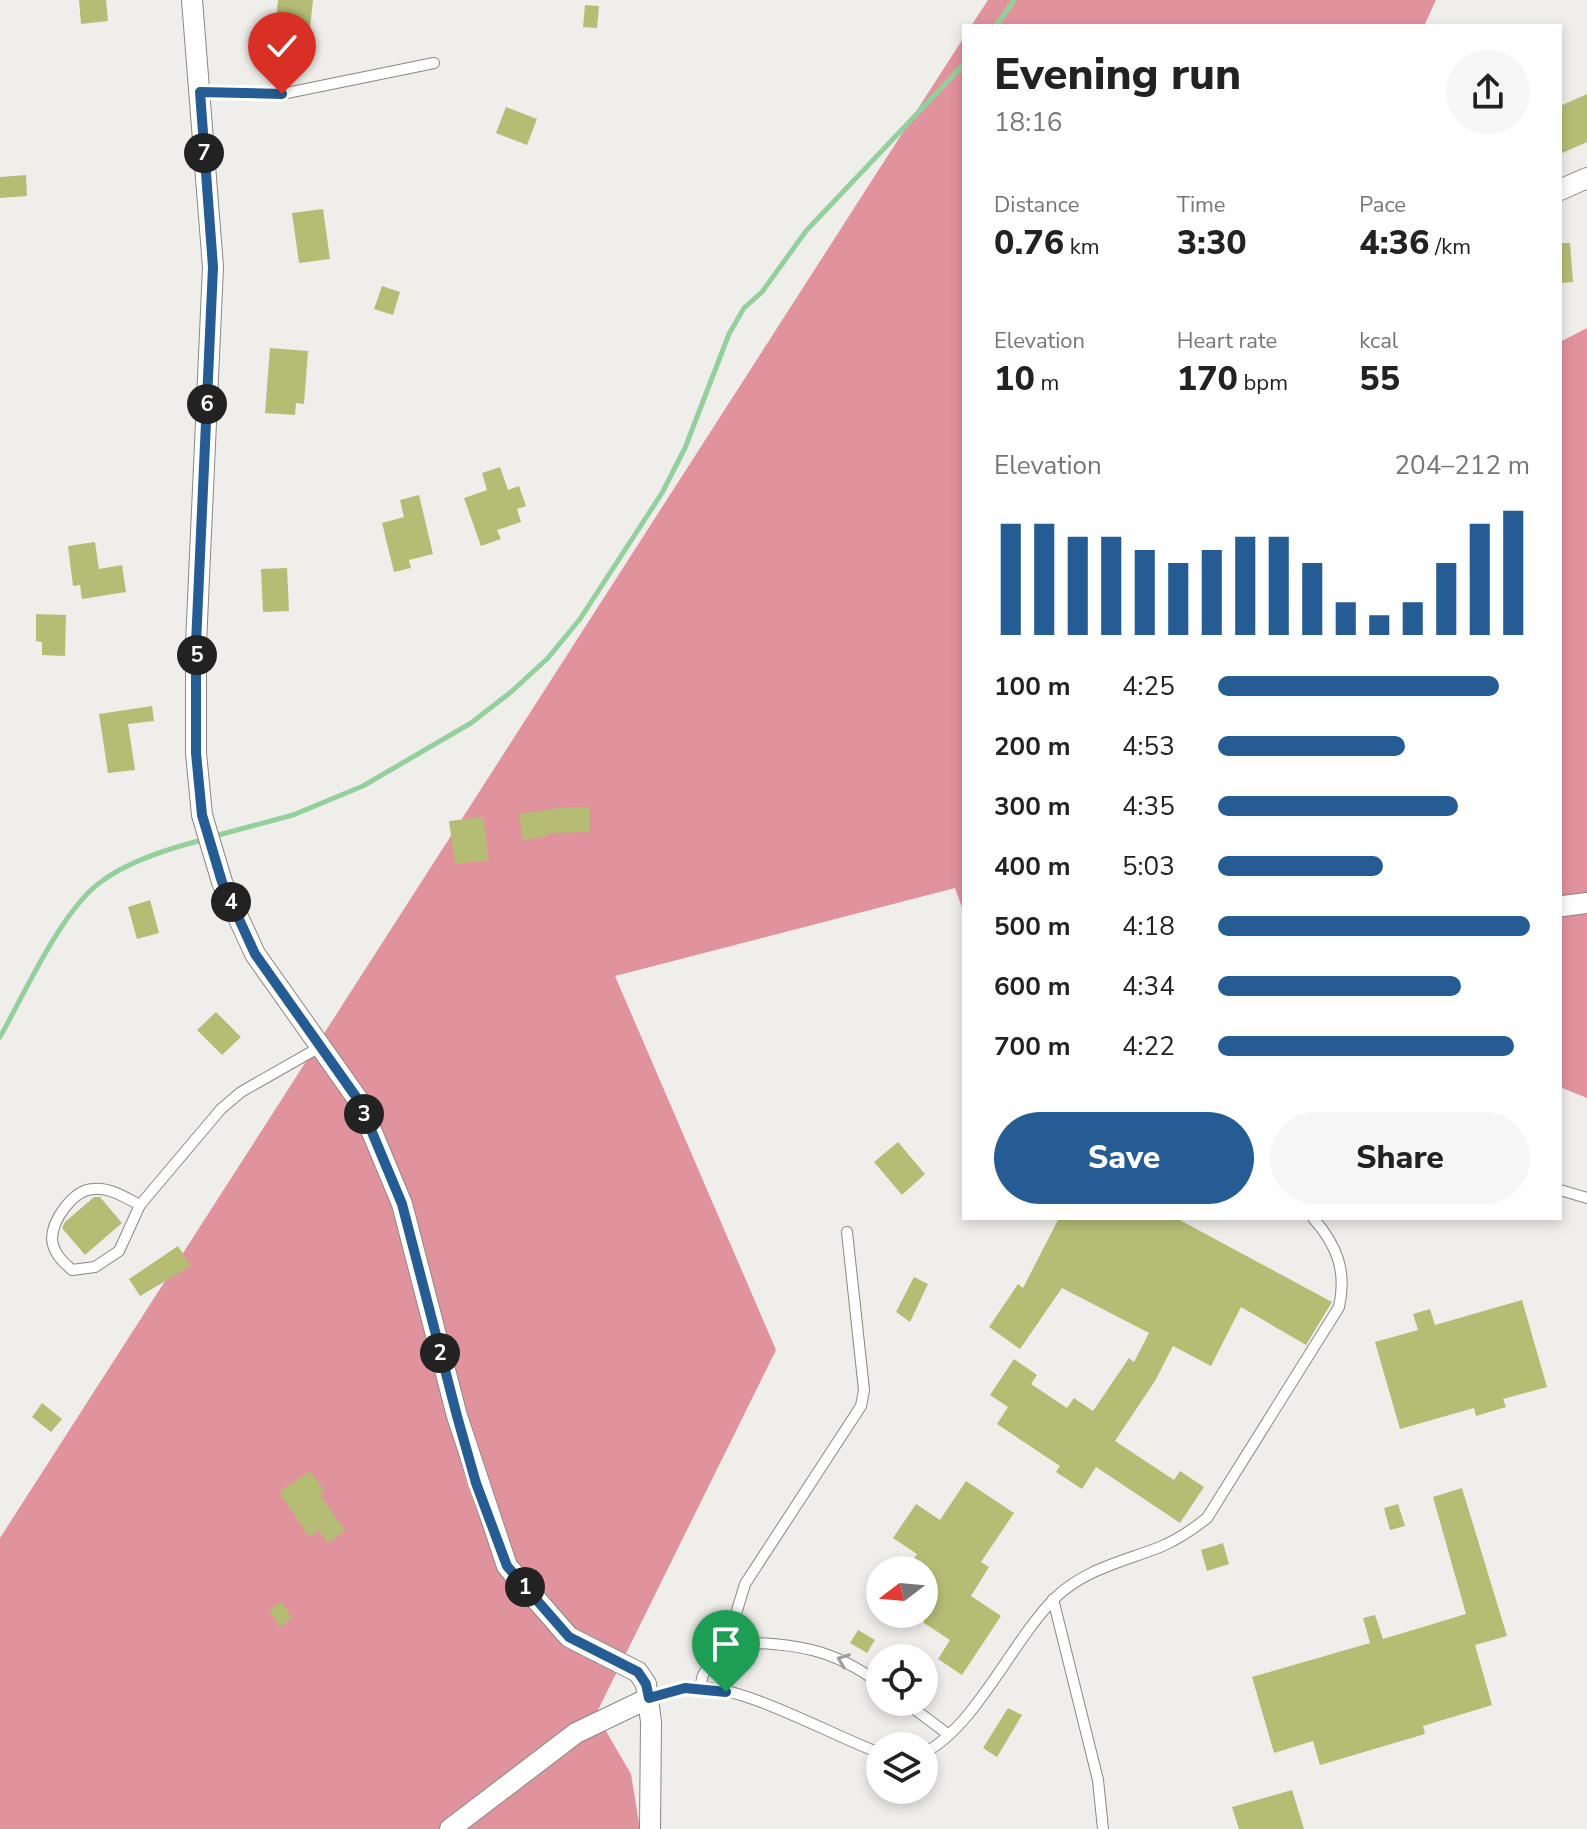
<!DOCTYPE html>
<meta charset="utf-8">
<style>
:root{--surface:#fff;--page:#f6f6f6;--text:#222;--muted:#767676;--accent:#245c93}
body{margin:0;font-family:"Nunito Sans",sans-serif;background:var(--page);color:var(--text);height:100vh;display:flex;flex-direction:column;font-size:30px;white-space:nowrap}
*{box-sizing:border-box;margin:0}
p{font-size:26px;color:var(--muted)}
.icon{flex:none;width:44px;height:44px;fill:none;stroke:currentColor;stroke-width:2;stroke-linecap:round;stroke-linejoin:round}
.map{position:relative;flex:1;overflow:hidden}
.side{position:absolute;left:962px;top:24px;width:600px;height:1196px;display:flex;flex-direction:column;background:var(--surface);border-radius:0px;box-shadow:0 4px 12px #0003}
.side>*{flex:none}
.needle{width:52px;rotate:254deg}
.controls{position:absolute;left:866px;top:1556px;display:grid;gap:16px}
.controls a{display:grid;place-items:center;width:72px;height:72px;border-radius:50%;background:var(--surface);box-shadow:0 4px 12px #0003;font-size:40px}
.pin{position:absolute;display:grid;place-items:center;width:68px;height:68px;color:#fff;margin:-82px -34px;border-radius:50% 50% 50% 0;rotate:-45deg;box-shadow:0 0 8px #0007}
.pin .icon{rotate:45deg}
.km{position:absolute;width:40px;height:40px;margin:-20px;border-radius:50%;background:#222;color:#fff;font-size:22px;line-height:40px;text-align:center}
.round{display:grid;place-items:center;flex:none;width:84px;height:84px;border-radius:42px;background:var(--page)}
.headline{display:flex;align-items:center;justify-content:space-between;height:136px;padding:0 32px}
h1{font-size:44px;font-weight:800;line-height:60px}
.metrics{display:grid;grid-template-columns:repeat(3,1fr);gap:12px;height:136px;padding:8px 32px}
.metrics div{display:grid;align-content:center}
.metrics b{font-size:34px;font-weight:800}
.metrics small{font-size:22px;font-weight:400}
.metrics p{font-size:22px}
.chart{height:224px;padding:16px 32px}
.chart p{display:flex;justify-content:space-between}
.chart svg{width:100%;height:144px;margin-top:8px;stroke:var(--accent);stroke-width:6}
.cta{display:flex;gap:16px;margin-top:auto;padding:16px 32px}
.cta a{flex:1;height:92px;border-radius:48px;background:var(--accent);color:#fff;font-size:32px;font-weight:800;line-height:92px;text-align:center}
.cta a+a{background:var(--page);color:var(--text)}
ul{padding:0 32px;list-style:none;font-size:26px}
li{display:grid;grid-template-columns:128px 96px 1fr;align-items:center;height:60px}
li i{height:20px;border-radius:10px;background:var(--accent)}
.map>svg:first-child{display:block}
.forest{fill:#e0929d}
.lines{fill:none;stroke-linecap:round;stroke-linejoin:round}
.stream{stroke:#94d09c;stroke-width:5}
.building{fill:#b5bd75}
.service-casing{stroke:#8a8885;stroke-width:12}
.minor-casing{stroke:#8a8885;stroke-width:22}
.service{stroke:#fff;stroke-width:10}
.minor{stroke:#fff;stroke-width:20}
.oneway{stroke:#9f9f9f}
.route-casing{stroke:#fff;stroke-width:16}
.route{stroke:#245c93;stroke-width:10}
</style>
<div class="map">
<svg width="1587" height="1829" viewBox="0 0 1587 1829">
<rect width="100%" height="100%" fill="#f0eeeb"/>
<path class="forest" d="M988,0H1436L1424,26H971Z
M964,37V913L955,888L615,976L776,1350L596,1714L631,1774L640,1829H0V1538Z
M1587,328V1098L1560,1087V342Z"/>
<g class="lines">
<path class="stream" d="M996,26L1014,0
M215,836L293,815L363,786L471,723L511,692L548,658L580,619L662,493L685,448L729,334L744,308L762,292L806,231L964,64
M0,1037C25,993 62,909 102,881C129,861 174,847 206,839"/>
</g>
<path class="building" d="M79,0H106L108,21L81,24Z
M278,0H313L309,37L280,34L281,20H276Z
M585,5L599,6L597,28L583,27Z
M1587,94V142L1560,154V106Z
M506,107L537,119L527,145L496,133Z
M26,175L27,196L0,198V177Z
M323,209L330,259L299,263L292,213Z
M1560,243H1570L1573,282L1560,283Z
M382,286L400,292L393,315L374,309Z
M270,348L308,351L304,404L296,403L295,415L265,413Z
M500,467L508,490L519,486L526,506L517,509L521,522L497,530L501,539L481,546L464,498L487,490L482,473Z
M419,495L433,554L409,560L411,568L394,572L382,523L404,517L400,500Z
M95,542L99,569L122,565L126,592L82,599L80,585L73,586L68,546Z
M287,568L289,611L263,612L261,569Z
M36,614L66,615L65,656L42,655V642L36,641Z
M152,706L154,721L128,724L135,770L108,773L99,714Z
M567,807H589V832L548,833V836L523,840L519,814Z
M483,817L489,860L455,864L449,821Z
M150,900L159,933L137,939L128,907Z
M216,1012L241,1037L222,1055L197,1030Z
M898,1142L925,1174L902,1195L874,1162Z
M94,1197H100L122,1223L85,1255L62,1228L65,1222Z
M1059,1218H1176L1332,1302L1306,1345L1241,1307L1211,1366L1173,1346L1155,1381L1115,1441L1174,1480L1180,1471L1204,1487L1180,1523L1096,1467L1082,1489L1056,1472L1060,1466L997,1424L1008,1407L990,1395L1014,1359L1037,1375L1031,1384L1067,1408L1074,1398L1093,1411L1129,1358L1134,1362L1149,1333L1062,1288L1020,1349L989,1327L1018,1284L1023,1288Z
M178,1246L191,1266L140,1296L129,1279Z
M914,1277L928,1284L910,1322L896,1312Z
M1522,1300L1547,1387L1503,1399L1506,1407L1476,1416L1474,1408L1400,1429L1375,1342L1418,1330L1413,1314L1430,1309L1435,1325Z
M42,1403L62,1419L51,1432L32,1417Z
M310,1471L325,1492L320,1494L345,1531L328,1543L319,1530L309,1537L279,1492Z
M966,1481L1014,1513L981,1562L989,1567L971,1596L1001,1616L962,1675L938,1659L950,1640L924,1623V1570H906L917,1554L893,1538L916,1504L940,1520Z
M1462,1488L1507,1636L1475,1645L1492,1705L1423,1726L1425,1734L1320,1765L1313,1741L1274,1753L1252,1677L1370,1643L1363,1618L1375,1615L1383,1639L1466,1614L1433,1497Z
M1398,1504L1405,1526L1390,1530L1384,1508Z
M1223,1543L1229,1564L1207,1571L1201,1550Z
M282,1602L292,1618L280,1627L269,1610Z
M858,1630L875,1640L867,1653L850,1643Z
M1008,1708L1022,1715L997,1757L983,1748Z
M1292,1790L1304,1829H1239L1232,1807Z"/>
<g class="lines">
<g class="service-casing">
<path id="service" d="M200,92L282,94L434,63
M1560,1190L1587,1198
M140,1205C126,1198 110,1187 93,1189C73,1190 52,1220 52,1239C53,1253 63,1262 72,1270L95,1267L119,1251L140,1205L221,1109L241,1092L320,1047
M1053,1599L1098,1780L1103,1829
M724,1641C788,1645 826,1643 880,1684
M700,1687L703,1675L732,1627L745,1584L861,1406L864,1390L847,1232
M649,1698C665,1693 681,1687 698,1687C747,1687 831,1735 880,1753
M905,1702L949,1735
M924,1753C976,1726 1012,1641 1055,1598C1085,1569 1122,1562 1160,1547C1177,1540 1192,1530 1207,1518L1339,1307C1347,1271 1337,1245 1313,1218"/>
</g>
<g class="minor-casing">
<path id="minor" d="M192,0L213,267L196,644V753L202,815L222,882L255,954L359,1101L402,1204L457,1416L507,1566L569,1637L638,1672L646,1684L651,1722L650,1829
M1560,190L1587,178
M1563,906L1587,903
M450,1829L576,1733L649,1698"/>
</g>
<use href="#service" class="service"/>
<use href="#minor" class="minor"/>
</g>
<defs><path id="oneway-chevron" d="M-2-3.5L2.5 0L-2 3.5" fill="none" stroke-width="1.6" stroke-linecap="round" stroke-linejoin="round" transform="scale(2)"/></defs>
<use class="oneway" href="#oneway-chevron" transform="translate(843 1660) rotate(-159)"/>
<g class="lines">
<g class="route-casing">
<path id="route" d="M282,94L200,92L213,267L196,644V753L202,815L222,882L255,954L359,1101L402,1204L457,1416L476,1483L507,1566L569,1637L638,1672L646,1684L649,1698L685,1688L726,1692"/>
</g>
<use href="#route" class="route"/>
</g>
</svg>
<div class="controls">
<a><svg class="needle" viewBox="-14 -14 28 28"><path d="M0-13l5 13h-10z" fill="#e53935"/><path d="M0 13l5-13h-10z" fill="#767676"/></svg></a>
<a><svg class="icon" aria-label="locate" viewBox="0 0 24 24"><circle cx="12" cy="12" r="6"/><path d="M12 2v4M12 18v4M2 12h4M18 12h4"/></svg></a>
<a><svg class="icon" aria-label="layers" viewBox="0 0 24 24"><path d="M12 4l9 5-9 5-9-5zM3 14l9 5 9-5"/></svg></a>
</div>
<div class="pin" style="left:726px;top:1692px;background:#1e9e55"><svg class="icon" aria-label="arrive" viewBox="0 0 24 24"><path d="M6 21V4h12l-3 4 3 4H6"/></svg></div>
<div class="pin" style="left:282px;top:94px;background:#d93025"><svg class="icon" aria-label="check" viewBox="0 0 24 24"><path d="M5 12l5 5 9-10"/></svg></div>
<b class="km" style="left:525px;top:1587px">1</b>
<b class="km" style="left:440px;top:1353px">2</b>
<b class="km" style="left:364px;top:1114px">3</b>
<b class="km" style="left:231px;top:902px">4</b>
<b class="km" style="left:197px;top:655px">5</b>
<b class="km" style="left:207px;top:404px">6</b>
<b class="km" style="left:204px;top:153px">7</b>
<section class="side">
<div class="headline"><div><h1>Evening run</h1><p>18:16</p></div><a class="round"><svg class="icon" aria-label="share" viewBox="0 0 24 24"><path d="M12 15V3M7 8l5-5 5 5M5 13v7h14v-7"/></svg></a></div>
<div class="metrics">
<div><p>Distance</p><b>0.76<small> km</small></b></div>
<div><p>Time</p><b>3:30</b></div>
<div><p>Pace</p><b>4:36<small> /km</small></b></div>
</div>
<div class="metrics">
<div><p>Elevation</p><b>10<small> m</small></b></div>
<div><p>Heart rate</p><b>170<small> bpm</small></b></div>
<div><p>kcal</p><b>55</b></div>
</div>
<div class="chart"><p><span>Elevation</span>204–212 m</p>
<svg viewBox="0 0 160 44" preserveAspectRatio="none"><path d="M5 44V10M15 44V10M25 44V14M35 44V14M45 44V18M55 44V22M65 44V18M75 44V14M85 44V14M95 44V22M105 44V34M115 44V38M125 44V34M135 44V22M145 44V10M155 44V6"/></svg>
</div>
<ul>
<li><b>100 m</b>4:25<i style="width:90%"></i></li>
<li><b>200 m</b>4:53<i style="width:60%"></i></li>
<li><b>300 m</b>4:35<i style="width:77%"></i></li>
<li><b>400 m</b>5:03<i style="width:53%"></i></li>
<li><b>500 m</b>4:18<i style="width:100%"></i></li>
<li><b>600 m</b>4:34<i style="width:78%"></i></li>
<li><b>700 m</b>4:22<i style="width:95%"></i></li>
</ul>
<div class="cta"><a>Save</a><a>Share</a></div>
</section>
</div>
